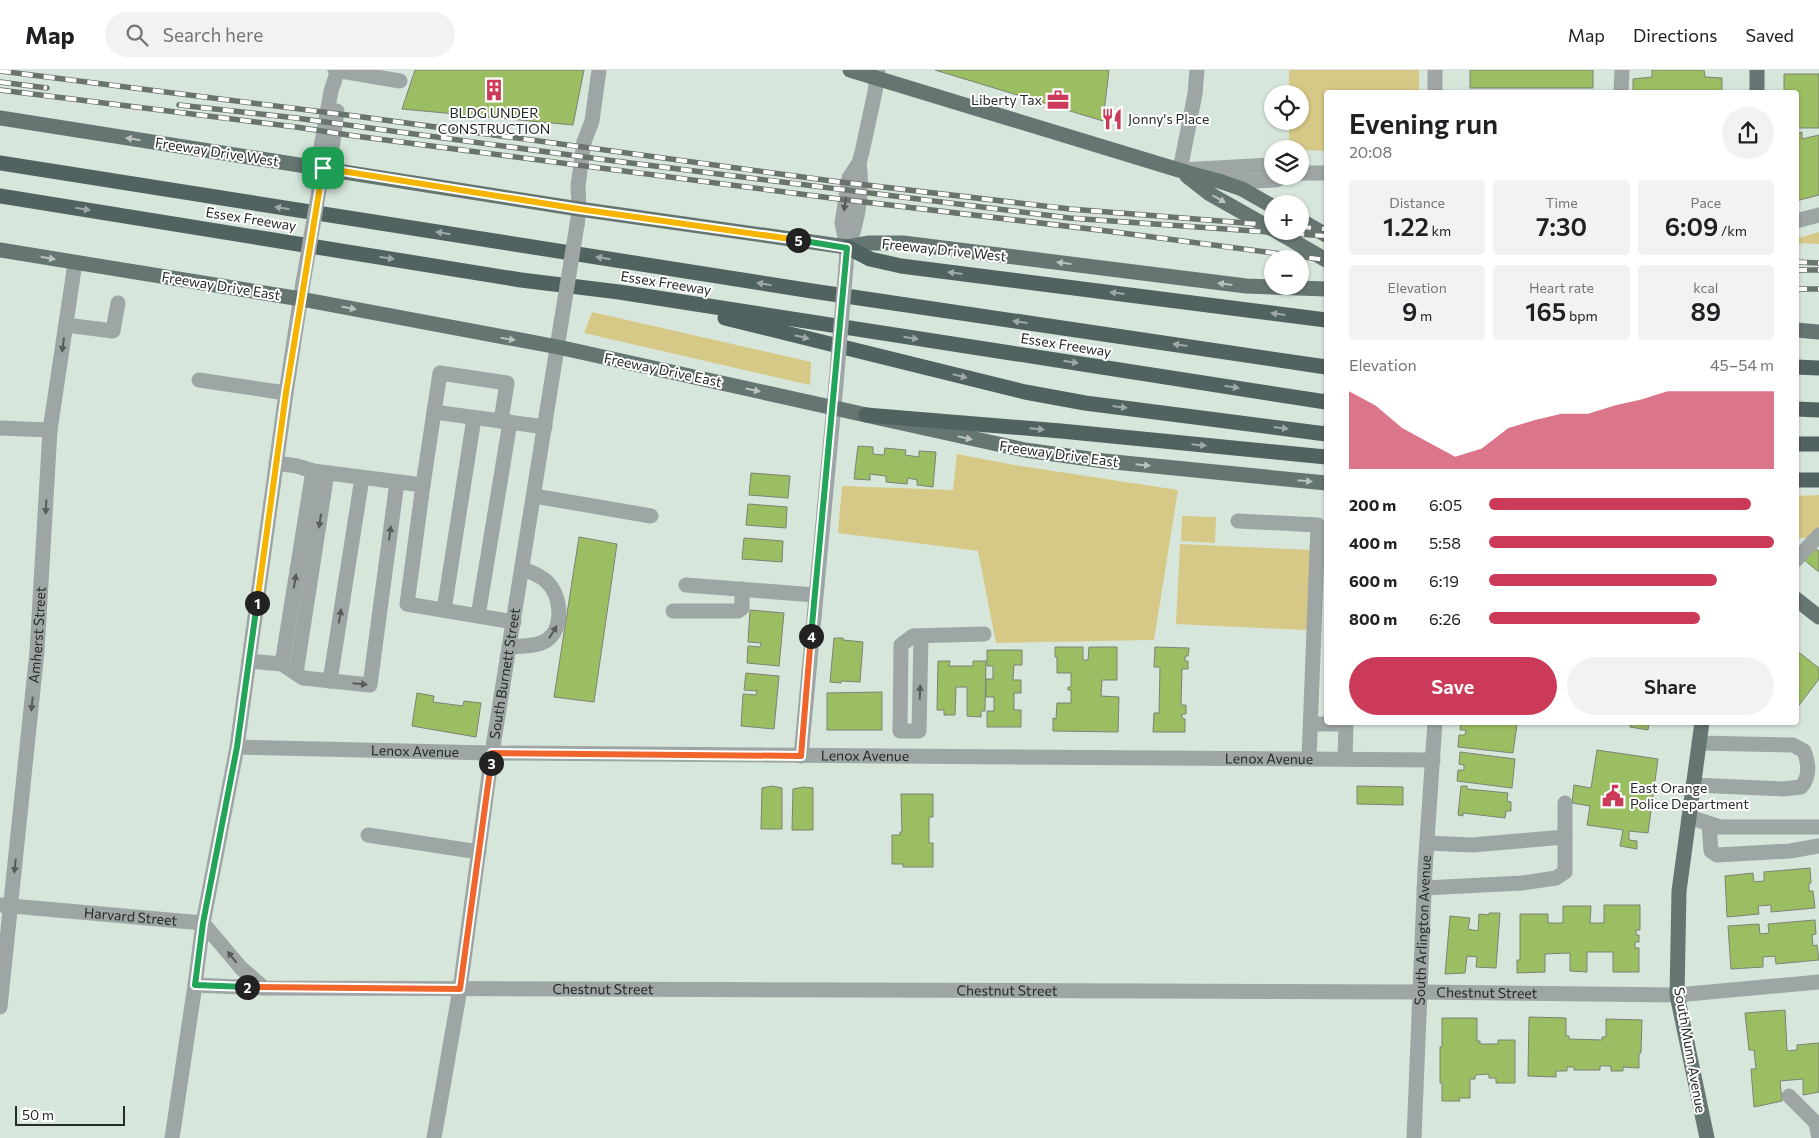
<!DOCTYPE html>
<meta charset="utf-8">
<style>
:root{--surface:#fff;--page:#f2f2f2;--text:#202124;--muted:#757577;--line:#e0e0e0;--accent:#cb3b59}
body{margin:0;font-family:Commissioner,sans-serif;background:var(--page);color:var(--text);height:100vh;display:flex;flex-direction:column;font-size:19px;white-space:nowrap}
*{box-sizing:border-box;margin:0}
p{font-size:16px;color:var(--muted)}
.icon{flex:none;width:28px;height:28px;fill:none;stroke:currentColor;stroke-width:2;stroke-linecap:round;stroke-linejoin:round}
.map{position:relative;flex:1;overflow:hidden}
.details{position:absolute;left:1324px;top:20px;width:475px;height:635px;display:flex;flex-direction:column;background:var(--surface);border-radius:5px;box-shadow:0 1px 4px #0004}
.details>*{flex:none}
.tools{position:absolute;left:1264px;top:15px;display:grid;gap:10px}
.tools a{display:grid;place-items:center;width:45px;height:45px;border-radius:50%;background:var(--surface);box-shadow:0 1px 4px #0004;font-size:25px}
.scale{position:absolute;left:15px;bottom:12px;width:110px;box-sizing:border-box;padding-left:5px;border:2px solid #252b27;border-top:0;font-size:14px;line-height:18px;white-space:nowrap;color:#252b27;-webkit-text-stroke:4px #fff;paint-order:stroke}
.pin{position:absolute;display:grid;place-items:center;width:42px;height:42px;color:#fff;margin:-21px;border-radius:10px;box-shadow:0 2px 8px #0006}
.km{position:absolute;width:25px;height:25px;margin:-12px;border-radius:50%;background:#222;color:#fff;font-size:14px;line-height:25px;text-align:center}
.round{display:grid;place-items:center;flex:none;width:52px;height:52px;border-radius:26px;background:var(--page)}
.headline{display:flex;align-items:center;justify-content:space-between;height:85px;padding:0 25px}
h1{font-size:28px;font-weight:600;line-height:38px}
.stats{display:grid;grid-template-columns:repeat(3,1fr);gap:8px;height:85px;padding:5px 25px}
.stats div{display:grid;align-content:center;border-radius:5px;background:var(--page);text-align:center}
.stats b{font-size:25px;font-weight:600}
.stats small{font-size:14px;font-weight:400}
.stats p{font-size:14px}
.chart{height:140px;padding:10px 25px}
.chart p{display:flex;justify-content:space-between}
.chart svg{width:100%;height:90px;margin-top:5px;fill:var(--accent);opacity:.7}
.cta{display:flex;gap:10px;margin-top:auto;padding:10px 25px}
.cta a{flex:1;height:58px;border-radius:30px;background:var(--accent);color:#fff;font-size:20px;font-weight:600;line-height:58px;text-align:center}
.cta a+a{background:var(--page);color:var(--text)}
ul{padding:0 25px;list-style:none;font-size:16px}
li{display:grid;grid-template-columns:80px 60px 1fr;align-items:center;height:38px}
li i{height:12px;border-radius:6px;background:var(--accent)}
header{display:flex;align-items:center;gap:30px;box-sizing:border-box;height:70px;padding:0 25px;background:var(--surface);border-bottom:1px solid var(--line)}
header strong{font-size:24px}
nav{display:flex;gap:28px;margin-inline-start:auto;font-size:18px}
.search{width:350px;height:45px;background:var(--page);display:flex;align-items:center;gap:12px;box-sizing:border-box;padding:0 18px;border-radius:28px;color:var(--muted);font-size:19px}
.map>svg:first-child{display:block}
.green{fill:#d6c886}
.building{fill:#9cbe63;stroke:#7c8274}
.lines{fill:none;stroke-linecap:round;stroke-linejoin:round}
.minor{stroke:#9ea6a5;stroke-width:15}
.major{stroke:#657572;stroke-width:15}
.highway{stroke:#516360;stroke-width:15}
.rail-casing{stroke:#6a746d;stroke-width:5.5}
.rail{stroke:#fff;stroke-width:4;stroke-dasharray:11;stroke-linecap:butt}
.minor-bridge{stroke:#9ea6a5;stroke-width:15}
.oneway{fill:#bac1c0}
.oneway2{fill:#555c59}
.oneway3{fill:#9fa9a8}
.split-1-casing{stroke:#fff;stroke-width:10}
.split-2-casing{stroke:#fff;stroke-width:10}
.split-3-casing{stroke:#fff;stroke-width:10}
.split-4-casing{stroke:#fff;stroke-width:10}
.split-5-casing{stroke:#fff;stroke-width:10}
.split-6-casing{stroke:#fff;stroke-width:10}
.split-1{stroke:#f5b400;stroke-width:6}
.split-2{stroke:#22a559;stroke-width:6}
.split-3{stroke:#f0652b;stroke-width:6}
.split-4{stroke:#f0652b;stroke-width:6}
.split-5{stroke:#22a559;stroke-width:6}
.split-6{stroke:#f5b400;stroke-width:6}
.labels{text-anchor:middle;stroke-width:4;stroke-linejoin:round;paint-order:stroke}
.poi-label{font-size:14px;fill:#252b27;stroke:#fff;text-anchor:start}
.street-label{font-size:14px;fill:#252b27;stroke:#fff}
</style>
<header>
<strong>Map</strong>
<div class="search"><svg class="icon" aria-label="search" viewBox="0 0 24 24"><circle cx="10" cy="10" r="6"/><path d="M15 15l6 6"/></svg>Search here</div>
<nav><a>Map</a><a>Directions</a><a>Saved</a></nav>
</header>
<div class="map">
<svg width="1819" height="1068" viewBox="0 0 1819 1068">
<rect width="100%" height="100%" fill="#d7e6db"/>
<path class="green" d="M1289,0H1419V22H1326V81L1289,79V51H1300V24H1289Z
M1819,162V174L1796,173V169Z
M592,242L811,292L810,315L584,263Z
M957,384L1014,395L1178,420L1154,570L996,573L978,481L838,463L842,416L953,420Z
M1819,425V468H1796V426Z
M1182,446L1216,447L1215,473L1181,471Z
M1180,474L1311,480L1307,560L1176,554Z"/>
<path class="building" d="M415,0H584L573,55L402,39Z
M935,0H1109L1103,51Z
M1470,0H1593V18H1470Z
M1652,0H1704L1705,7L1722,8V22H1633V9L1652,7Z
M1784,4H1819V58H1796V22H1784Z
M1802,62V69L1819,65V125L1796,131V64Z
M858,376L873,377V384L884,385L885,378L906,380L905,385L919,387V381L936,382L933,417L917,415V410L908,408L907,414L886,412V406L870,404V410L854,409Z
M751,403L790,406L788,428L749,425Z
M748,434L787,437L786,458L746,455Z
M579,467L617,474L594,632L554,627Z
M744,468L783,471L782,492L742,489Z
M1813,477L1819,481V502L1803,489Z
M750,540L784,543L779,596L747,593L748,576L760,577L761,573L748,572Z
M834,568H843V570L863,572L860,612L841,611V613L830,612Z
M1055,577H1083V590H1088L1089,577H1117V610H1102L1101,626L1119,627L1118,662L1053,661V648L1056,649L1057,633H1071V620H1068V617H1071V603H1057V587H1055Z
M1155,577L1189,578L1188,586H1185V591H1188V599H1182L1181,635H1186V644H1182V648L1185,649V662H1153L1154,643H1159L1160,597H1154Z
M987,580H1022V595H1014L1013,610H1021V623H1014V640H1021V657H987V641H994V627H986V609H993V596H987Z
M1796,580L1819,598V609L1796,639Z
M938,591H950L949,596H973V591H986L985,641H981V647L967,646V617H956L955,645H944V640H937Z
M746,603L779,606L774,659L741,656L743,624L756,625L757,621L744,620Z
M882,622V660H827V623Z
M417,623L434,626L433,632L463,636L464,631L481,633L476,667L412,656Z
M1461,652L1517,654L1513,683L1458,677L1459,665H1465L1466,660H1460Z
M1631,652H1649L1648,660L1630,657Z
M1597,680L1658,689L1648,763L1629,761V770L1637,771V779L1620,776L1623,760L1587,755L1590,736L1572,733L1574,715L1591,718Z
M1460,682L1515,689L1512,718L1457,711L1458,700H1464V695L1459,694Z
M772,716L782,718V759H761L762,718Z
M1357,716L1403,717V735L1357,734Z
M1461,716H1467V719L1508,723L1507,731L1511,732V741H1506L1505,748L1463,743V746L1458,745Z
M804,717L813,718V760H792L793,719Z
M901,724H933V747H929V773H933V797H903V794H892V765H900V762H902Z
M1810,798L1811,813H1809V821H1813L1815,838L1771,842V835L1758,836L1759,844L1727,847L1725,806L1753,803L1754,812L1764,811V802Z
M1604,835H1640V860H1636V865H1639V872H1635V878H1639V902H1613V882H1587V902L1570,901V883L1545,884V902L1517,903V890H1520V844H1548V853H1563V836H1591L1590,853H1604Z
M1489,843H1500L1496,898L1476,897L1477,887L1467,886L1465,903L1445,904L1450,846L1470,848L1468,859L1478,861L1479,844L1489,845Z
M1815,850L1816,864L1812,865L1813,876L1817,875L1819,890L1776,894L1775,886L1763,887V897L1731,899L1728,856L1759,854L1760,864L1769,863L1768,854Z
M1785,940L1787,981L1797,980V975L1819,973V1022L1803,1025V1009L1780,1011L1782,1031L1754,1037L1751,999H1756L1754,980H1749L1745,943Z
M1529,947L1566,948V966H1569V969L1602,970V967H1606V949L1642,950L1641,983H1639V998L1623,997V1001H1611V996H1600V1000H1574V997H1567V1001H1556V1007L1528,1006Z
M1442,948H1477V971H1480V974H1498V970H1515V1013H1496V1008H1489V1004L1475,1005V1009H1470V1028H1459L1460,1031H1442V1013H1440V977H1442Z"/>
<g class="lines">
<g class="minor">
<path d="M335,0L400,11"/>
<path d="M1197,0L1195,24L1180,100L1272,95"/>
<path d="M1435,0V22"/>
<path d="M1621,22L1622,0"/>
<path d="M323,98L331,86L337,41"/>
<path d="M1300,103H1326"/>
<path d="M321,111L323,98L320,83L331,21L338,0"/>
<path d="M1222,112L1276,110L1284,106"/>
<path d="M1796,151L1819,145"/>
<path d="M577,155L579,139L578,116L584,72L592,51L599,0"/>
<path d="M848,177C858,151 863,122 859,93"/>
<path d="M846,196L847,177L842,153L849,108L859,93L862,82L875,22L878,0"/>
<path d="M66,255L113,261L118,233"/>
<path d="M199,310L286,323"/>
<path d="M434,342L440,303L507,313L501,351"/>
<path d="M0,358L50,360"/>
<path d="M276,393L297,396L313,401L423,415L407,534L514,552"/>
<path d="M423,415L434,342L545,357"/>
<path d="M534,426L651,446"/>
<path d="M1238,451L1318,455L1309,689"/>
<path d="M1796,490L1819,465"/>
<path d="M686,515L815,525"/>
<path d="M444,540L474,348"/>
<path d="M673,541H738L742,538V519"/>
<path d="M478,546L510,352"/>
<path d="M921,566L919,661H900L901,575L913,566L984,564"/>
<path d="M509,577C521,576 537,577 547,570C565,557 561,524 546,511C540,505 529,502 522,498"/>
<path d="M249,591L282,594L303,608L370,615L397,412"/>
<path d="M282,594L313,401"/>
<path d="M296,603L327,403"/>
<path d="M330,611L362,408"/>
<path d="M1311,654H1346L1345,689"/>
<path id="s1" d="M237,677L492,683L1433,690"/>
<path d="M801,686L836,314"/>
<path d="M1693,715L1783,719L1801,717C1810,707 1809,694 1804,681L1793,675L1699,673"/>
<path d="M1689,747L1720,757H1819"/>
<path d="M1709,754L1711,781L1717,785L1790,781L1819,776"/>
<path d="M368,765L479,782"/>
<path d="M1427,773L1472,775L1565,767"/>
<path d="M1424,818L1522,813L1556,808L1565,802V733"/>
<path id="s2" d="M0,835L203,853L241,898L264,918"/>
<path id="s3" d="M195,915L264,918L1420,922L1677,925L1819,912"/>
<path id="s4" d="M0,937L37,581L50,360L75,193"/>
<path d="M1789,1026L1816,1053L1819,1068"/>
<path d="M172,1068L195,915L203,853L237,677L286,323L303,213"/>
<path id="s5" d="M434,1068L460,919L492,683L561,253"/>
<path id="s6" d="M1414,1068L1425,800L1435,652"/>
</g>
<path class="major" d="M850,0L1192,104L1222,112L1242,119L1272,136
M1757,0V22
M0,48L579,139L847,177L869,173H903L1246,216L1326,219
M1187,106L1210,124L1272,159
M1300,150L1326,165
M1276,161L1326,190
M0,180L301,229L558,277L1025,380L1104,391L1326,413
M1796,260L1819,262
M1796,529L1819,547
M1702,652L1679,821L1677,925L1707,1068"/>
<path class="highway" d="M0,93L812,221L1326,297
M0,126L521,210L619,222L1326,332
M847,177L870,189L901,196L1326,250
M725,248L1025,322L1085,333L1326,364
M1796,297L1819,298
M1796,339L1819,340
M866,345L1061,361L1326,387
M1796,374H1819
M1796,410H1819"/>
<g class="rail-casing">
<path id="rail" d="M0,1L355,46L832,111L1070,139L1258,154
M0,12L47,18
M0,20L296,57L355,66L831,128L1107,161L1326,190
M179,35L296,48L607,90L1069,148L1326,166
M1300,157L1326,159
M1796,192L1819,193
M1796,200H1819
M1796,219H1819"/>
</g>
<use href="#rail" class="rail"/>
<path class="minor-bridge" d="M303,213L320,114
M561,253L577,155
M836,314L846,196"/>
</g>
<defs><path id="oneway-solid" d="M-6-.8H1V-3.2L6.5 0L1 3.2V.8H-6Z" transform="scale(1.25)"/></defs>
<g class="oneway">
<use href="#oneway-solid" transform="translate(133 69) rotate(-171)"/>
<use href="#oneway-solid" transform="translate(1219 129) rotate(30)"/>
<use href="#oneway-solid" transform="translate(48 188) rotate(10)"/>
<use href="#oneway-solid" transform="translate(1064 193) rotate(-173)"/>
<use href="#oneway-solid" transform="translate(1225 214) rotate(-173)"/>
<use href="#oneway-solid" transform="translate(349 238) rotate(11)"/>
<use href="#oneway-solid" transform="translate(508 269) rotate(9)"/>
<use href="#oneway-solid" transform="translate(753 320) rotate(12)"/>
<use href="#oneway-solid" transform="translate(965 368) rotate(13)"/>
<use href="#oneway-solid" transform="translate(1143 395) rotate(6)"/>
<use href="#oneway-solid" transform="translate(1305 411) rotate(5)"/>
</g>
<g class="oneway2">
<use href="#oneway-solid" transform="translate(845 134) rotate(98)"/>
<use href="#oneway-solid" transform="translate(63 275) rotate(98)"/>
<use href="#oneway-solid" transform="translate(46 437) rotate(93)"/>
<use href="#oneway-solid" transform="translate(320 451) rotate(99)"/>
<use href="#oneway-solid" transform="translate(390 463) rotate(-82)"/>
<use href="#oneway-solid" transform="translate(295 511) rotate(-81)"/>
<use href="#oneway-solid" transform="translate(340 546) rotate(-81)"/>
<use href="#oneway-solid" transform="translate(553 562) rotate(-58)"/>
<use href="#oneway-solid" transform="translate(360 614) rotate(5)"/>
<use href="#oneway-solid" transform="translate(920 622) rotate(-88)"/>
<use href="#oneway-solid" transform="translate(32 634) rotate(96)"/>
<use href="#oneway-solid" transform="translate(15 796) rotate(96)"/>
<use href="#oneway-solid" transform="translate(232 887) rotate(-129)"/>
</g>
<g class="oneway3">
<use href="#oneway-solid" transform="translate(282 138) rotate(-171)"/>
<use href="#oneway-solid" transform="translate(83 139) rotate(9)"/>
<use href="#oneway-solid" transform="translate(443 163) rotate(-171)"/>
<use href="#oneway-solid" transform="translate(387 188) rotate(9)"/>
<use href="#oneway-solid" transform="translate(603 188) rotate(-171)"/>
<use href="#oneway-solid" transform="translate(955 203) rotate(-173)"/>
<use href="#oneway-solid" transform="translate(764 214) rotate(-171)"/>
<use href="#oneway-solid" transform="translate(1117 223) rotate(-173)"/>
<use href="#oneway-solid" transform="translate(1278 244) rotate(-173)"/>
<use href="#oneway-solid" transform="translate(1020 252) rotate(-172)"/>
<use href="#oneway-solid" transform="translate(802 267) rotate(14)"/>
<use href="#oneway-solid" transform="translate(911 268) rotate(9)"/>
<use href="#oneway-solid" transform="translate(1180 275) rotate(-172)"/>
<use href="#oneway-solid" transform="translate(1071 292) rotate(9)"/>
<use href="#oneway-solid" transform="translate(960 306) rotate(14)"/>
<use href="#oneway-solid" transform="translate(1232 317) rotate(9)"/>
<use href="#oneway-solid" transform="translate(1120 337) rotate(7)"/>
<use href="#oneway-solid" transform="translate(1281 358) rotate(7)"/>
<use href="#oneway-solid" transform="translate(1037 359) rotate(5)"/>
<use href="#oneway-solid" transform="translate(1199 375) rotate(6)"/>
</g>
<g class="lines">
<g class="split-1-casing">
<path id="split-1" d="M257,533L286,323L323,98"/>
</g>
<g class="split-2-casing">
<path id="split-2" d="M247,917L195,915L203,853L237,677L257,533"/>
</g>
<g class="split-3-casing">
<path id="split-3" d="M247,917L460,919L491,693"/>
</g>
<g class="split-4-casing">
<path id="split-4" d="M491,693L492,683L801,686L811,566"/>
</g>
<g class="split-5-casing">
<path id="split-5" d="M798,170L847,178L811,566"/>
</g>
<g class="split-6-casing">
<path id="split-6" d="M323,98L579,139L798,170"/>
</g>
<use href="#split-1" class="split-1"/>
<use href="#split-2" class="split-2"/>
<use href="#split-3" class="split-3"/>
<use href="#split-4" class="split-4"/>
<use href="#split-5" class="split-5"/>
<use href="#split-6" class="split-6"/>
</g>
<defs>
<g id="building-bare" transform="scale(1.725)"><path d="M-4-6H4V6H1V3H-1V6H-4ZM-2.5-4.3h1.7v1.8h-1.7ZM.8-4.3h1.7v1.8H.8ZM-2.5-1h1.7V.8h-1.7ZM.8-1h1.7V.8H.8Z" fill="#cb3b59" stroke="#fff" stroke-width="2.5" paint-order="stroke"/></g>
<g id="office-bare" transform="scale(1.725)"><path d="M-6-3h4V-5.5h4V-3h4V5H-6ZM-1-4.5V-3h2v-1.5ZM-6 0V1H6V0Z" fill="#cb3b59" stroke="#fff" stroke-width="2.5" paint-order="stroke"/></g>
<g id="restaurant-bare" transform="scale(1.725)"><path d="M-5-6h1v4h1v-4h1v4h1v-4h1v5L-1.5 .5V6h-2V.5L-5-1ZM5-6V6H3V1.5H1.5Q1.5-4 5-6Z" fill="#cb3b59" stroke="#fff" stroke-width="2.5" paint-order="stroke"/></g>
<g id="civic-bare" transform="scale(1.725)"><path d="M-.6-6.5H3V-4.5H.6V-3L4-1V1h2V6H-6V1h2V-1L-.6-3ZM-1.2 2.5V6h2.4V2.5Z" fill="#cb3b59" stroke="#fff" stroke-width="2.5" paint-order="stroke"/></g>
</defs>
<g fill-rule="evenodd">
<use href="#building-bare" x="494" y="20"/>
<use href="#office-bare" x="1058" y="30"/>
<use href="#restaurant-bare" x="1112" y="49"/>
<use href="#civic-bare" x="1613" y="726"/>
</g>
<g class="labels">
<g class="poi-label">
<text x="1042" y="35" text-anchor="end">Liberty Tax</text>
<text x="494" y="48" text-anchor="middle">BLDG UNDER<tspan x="494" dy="16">CONSTRUCTION</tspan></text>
<text x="1128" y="54">Jonny's Place</text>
<text x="1630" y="723">East Orange<tspan x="1630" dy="16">Police Department</tspan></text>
</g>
<g class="street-label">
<text transform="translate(217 82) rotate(9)" y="5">Freeway Drive West</text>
<text transform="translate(251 149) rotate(9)" y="5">Essex Freeway</text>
<text transform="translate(944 180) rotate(6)" y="5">Freeway Drive West</text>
<text transform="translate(666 213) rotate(9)" y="5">Essex Freeway</text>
<text transform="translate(221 216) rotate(9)" y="5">Freeway Drive East</text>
<text transform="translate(1066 275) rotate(9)" y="5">Essex Freeway</text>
<text transform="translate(663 300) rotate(12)" y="5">Freeway Drive East</text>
<text transform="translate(1059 384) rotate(8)" y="5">Freeway Drive East</text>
<text dy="5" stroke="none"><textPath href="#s4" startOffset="374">Amherst Street</textPath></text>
<text dy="5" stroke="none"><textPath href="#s5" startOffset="470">South Burnett Street</textPath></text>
<text dy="5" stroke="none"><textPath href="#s1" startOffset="178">Lenox Avenue</textPath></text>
<text dy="5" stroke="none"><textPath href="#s1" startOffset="628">Lenox Avenue</textPath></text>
<text dy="5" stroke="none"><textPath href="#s1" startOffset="1032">Lenox Avenue</textPath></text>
<text dy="5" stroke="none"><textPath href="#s2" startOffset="131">Harvard Street</textPath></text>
<text dy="5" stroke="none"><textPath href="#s6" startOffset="208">South Arlington Avenue</textPath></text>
<text dy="5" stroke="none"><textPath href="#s3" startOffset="408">Chestnut Street</textPath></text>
<text dy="5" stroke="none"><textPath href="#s3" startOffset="812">Chestnut Street</textPath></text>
<text dy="5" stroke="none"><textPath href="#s3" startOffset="1292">Chestnut Street</textPath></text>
<text transform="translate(1690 980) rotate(80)" y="5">South Munn Avenue</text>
</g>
</g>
</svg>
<div class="tools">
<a><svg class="icon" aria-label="locate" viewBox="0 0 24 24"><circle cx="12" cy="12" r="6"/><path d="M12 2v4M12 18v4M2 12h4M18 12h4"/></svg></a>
<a><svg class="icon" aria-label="layers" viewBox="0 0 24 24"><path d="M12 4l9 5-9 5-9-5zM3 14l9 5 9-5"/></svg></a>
<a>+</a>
<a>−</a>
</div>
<div class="scale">50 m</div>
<div class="pin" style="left:323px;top:98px;background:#1e9e55"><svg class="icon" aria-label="arrive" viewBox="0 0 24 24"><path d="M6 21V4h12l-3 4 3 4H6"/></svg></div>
<b class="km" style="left:257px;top:533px">1</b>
<b class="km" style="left:247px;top:917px">2</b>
<b class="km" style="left:491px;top:693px">3</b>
<b class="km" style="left:811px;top:566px">4</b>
<b class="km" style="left:798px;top:170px">5</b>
<section class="details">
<div class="headline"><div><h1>Evening run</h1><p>20:08</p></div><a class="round"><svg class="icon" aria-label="share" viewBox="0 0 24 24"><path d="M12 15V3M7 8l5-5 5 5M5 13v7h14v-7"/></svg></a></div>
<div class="stats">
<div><p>Distance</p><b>1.22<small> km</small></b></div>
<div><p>Time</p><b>7:30</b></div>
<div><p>Pace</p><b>6:09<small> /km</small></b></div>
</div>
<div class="stats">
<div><p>Elevation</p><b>9<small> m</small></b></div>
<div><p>Heart rate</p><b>165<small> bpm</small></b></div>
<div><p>kcal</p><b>89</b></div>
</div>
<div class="chart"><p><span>Elevation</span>45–54 m</p>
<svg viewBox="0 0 160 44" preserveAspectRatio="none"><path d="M0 44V6L10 13L20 24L30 31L40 38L50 34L60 24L70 20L80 17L90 17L100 13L110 10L120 6L130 6L140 6L150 6L160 6V44z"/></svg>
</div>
<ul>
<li><b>200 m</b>6:05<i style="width:92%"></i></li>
<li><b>400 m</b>5:58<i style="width:100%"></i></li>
<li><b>600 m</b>6:19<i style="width:80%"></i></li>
<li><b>800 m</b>6:26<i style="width:74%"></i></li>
</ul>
<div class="cta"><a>Save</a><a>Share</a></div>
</section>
</div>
